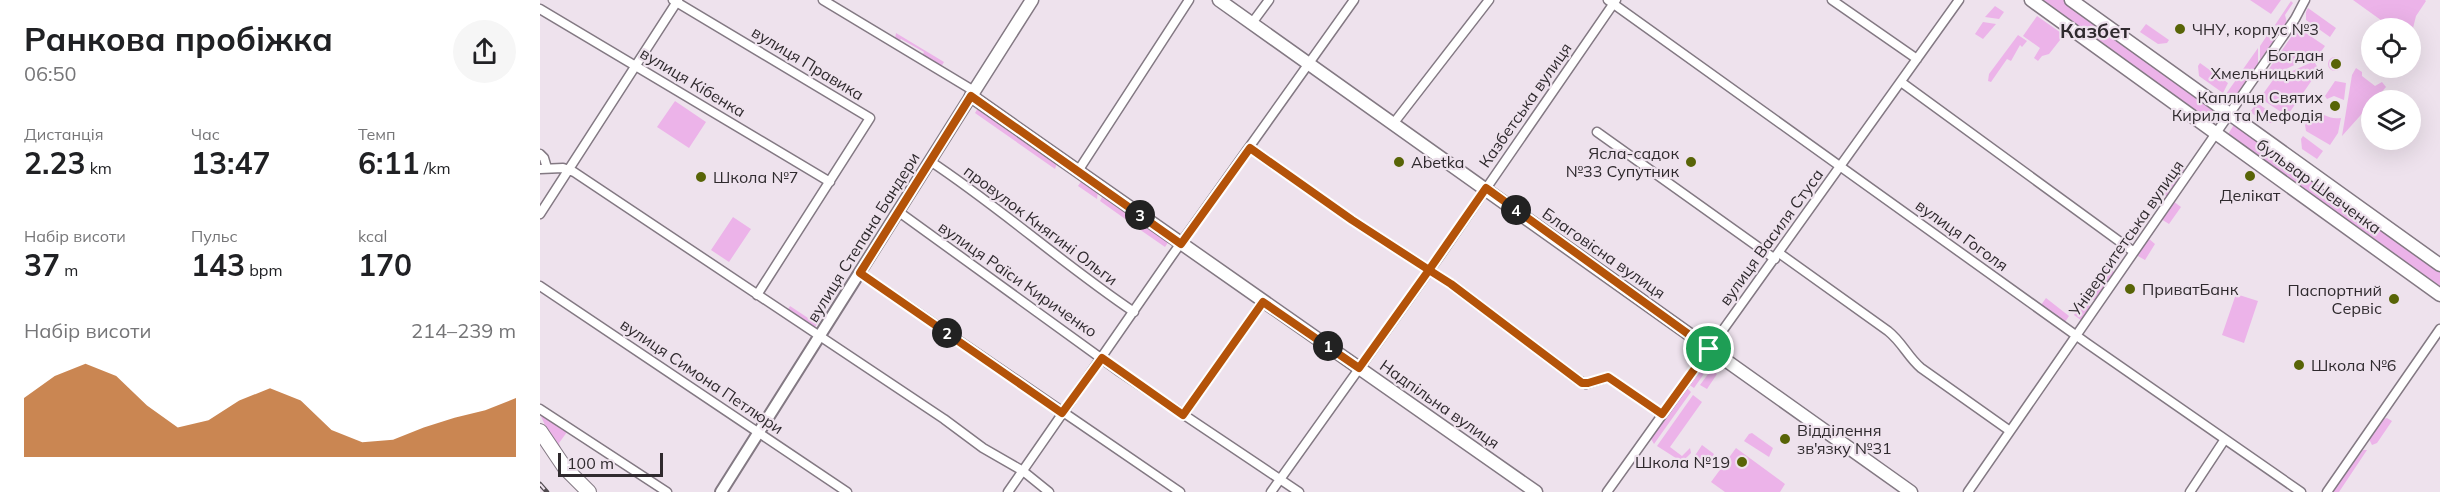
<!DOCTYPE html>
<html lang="uk">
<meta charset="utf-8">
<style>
:root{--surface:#fff;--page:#f6f6f6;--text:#202124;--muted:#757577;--accent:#b45309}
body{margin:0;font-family:Mulish,sans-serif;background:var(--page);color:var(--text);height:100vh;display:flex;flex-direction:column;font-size:22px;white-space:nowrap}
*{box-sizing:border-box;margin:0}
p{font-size:20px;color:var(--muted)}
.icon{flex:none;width:33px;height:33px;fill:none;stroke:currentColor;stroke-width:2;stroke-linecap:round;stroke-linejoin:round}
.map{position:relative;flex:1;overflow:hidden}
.drawer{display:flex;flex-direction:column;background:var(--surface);width:540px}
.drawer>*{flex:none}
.buttons{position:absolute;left:1821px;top:18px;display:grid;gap:12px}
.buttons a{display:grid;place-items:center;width:60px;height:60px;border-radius:50%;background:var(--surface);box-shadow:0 6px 24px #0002;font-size:30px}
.scale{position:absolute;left:18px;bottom:15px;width:105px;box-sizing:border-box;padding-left:6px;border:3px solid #2f2a2e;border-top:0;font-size:16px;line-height:21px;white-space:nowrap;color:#2f2a2e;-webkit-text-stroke:4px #eee2ed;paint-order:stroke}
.pin{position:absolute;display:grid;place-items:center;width:51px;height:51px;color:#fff;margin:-26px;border:3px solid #fff;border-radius:50%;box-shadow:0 2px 6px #0007}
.km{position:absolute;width:30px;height:30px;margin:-15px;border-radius:50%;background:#222;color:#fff;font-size:16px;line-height:30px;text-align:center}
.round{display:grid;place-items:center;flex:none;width:63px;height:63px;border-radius:32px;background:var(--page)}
.head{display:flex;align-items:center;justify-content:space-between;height:102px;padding:0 24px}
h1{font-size:33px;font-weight:700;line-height:45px}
.figures{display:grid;grid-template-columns:repeat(3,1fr);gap:9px;height:102px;padding:6px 24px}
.figures div{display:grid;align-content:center}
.figures b{font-size:30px;font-weight:700}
.figures small{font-size:16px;font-weight:400}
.figures p{font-size:16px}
.chart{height:168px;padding:12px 24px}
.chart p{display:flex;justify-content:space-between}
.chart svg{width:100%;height:108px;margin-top:6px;fill:var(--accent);opacity:.7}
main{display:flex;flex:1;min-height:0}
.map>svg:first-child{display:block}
.green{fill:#ecb3e9}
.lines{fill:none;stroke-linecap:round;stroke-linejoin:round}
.minor-casing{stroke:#837983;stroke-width:11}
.tertiary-casing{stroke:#837983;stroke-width:14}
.secondary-casing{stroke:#837983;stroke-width:15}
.primary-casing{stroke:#837983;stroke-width:16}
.minor{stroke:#fff;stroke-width:8}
.tertiary{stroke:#fff;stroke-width:10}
.secondary{stroke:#fff;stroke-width:12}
.primary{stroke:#fff;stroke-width:14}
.rail-casing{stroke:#514b50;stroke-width:4.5}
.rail{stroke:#eee2ed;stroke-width:2;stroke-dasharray:7;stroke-linecap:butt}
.route-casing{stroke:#fff;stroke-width:12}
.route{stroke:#b45309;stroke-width:8}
.poi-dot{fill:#586407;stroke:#eee2ed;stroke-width:2}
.labels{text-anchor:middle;stroke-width:4.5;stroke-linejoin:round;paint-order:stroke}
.poi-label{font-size:16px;fill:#2f2a2e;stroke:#eee2ed;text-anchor:start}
.street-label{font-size:16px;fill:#2f2a2e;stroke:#eee2ed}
.quarter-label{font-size:20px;font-weight:bold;fill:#2f2a2e;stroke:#eee2ed}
</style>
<main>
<section class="drawer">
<div class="head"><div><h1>Ранкова пробіжка</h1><p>06:50</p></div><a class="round"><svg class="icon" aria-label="share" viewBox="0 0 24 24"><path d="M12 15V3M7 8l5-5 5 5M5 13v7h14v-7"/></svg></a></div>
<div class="figures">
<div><p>Дистанція</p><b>2.23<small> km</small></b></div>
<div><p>Час</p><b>13:47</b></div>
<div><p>Темп</p><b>6:11<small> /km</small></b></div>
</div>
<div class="figures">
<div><p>Набір висоти</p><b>37<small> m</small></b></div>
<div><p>Пульс</p><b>143<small> bpm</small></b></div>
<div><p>kcal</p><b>170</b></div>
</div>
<div class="chart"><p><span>Набір висоти</span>214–239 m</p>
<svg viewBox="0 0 160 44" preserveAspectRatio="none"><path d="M0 44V20L10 11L20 6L30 11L40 23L50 32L60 29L70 21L80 16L90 21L100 33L110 38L120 37L130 32L140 28L150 25L160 20V44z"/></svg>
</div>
</section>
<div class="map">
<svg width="1900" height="492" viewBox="0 0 1900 492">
<rect width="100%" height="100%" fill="#eee2ed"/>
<path class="green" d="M1497,0H1525L1676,108L1678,115L1671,124Z
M1710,0H1741L1731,14Z
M1813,0H1885L1886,1L1876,16L1871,36L1870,28H1852Z
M1751,1L1753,3L1745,15L1747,23L1743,31L1735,25Z
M1455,6L1464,12L1459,19L1445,17Z
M1768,8L1796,28L1790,37L1766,20V12Z
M1497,16L1524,35L1509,54L1502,56L1498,61L1494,58L1500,48L1483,36Z
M1443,22L1456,24L1443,39L1435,34Z
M1606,24L1629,40L1627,43L1618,44L1600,32Z
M1760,29L1785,46L1780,53L1731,76L1726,73L1756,30Z
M1730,31L1739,38L1720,64V46Z
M356,33L404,62L401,67L382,56L384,52L361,39L359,42L355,39Z
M1478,35L1487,41L1482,47L1480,45L1471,61L1467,59L1451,82L1448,81L1449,74Z
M1718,48V67L1715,71L1701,72Z
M1788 64a7 7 0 1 1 14 0a7 7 0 1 1-14 0Z
M1774,61L1779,70L1747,116L1720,98L1733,80Z
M1660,63L1688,83L1683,93L1659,76L1658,66Z
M1816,68L1822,72V76L1835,86L1842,82L1846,87L1802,136L1812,75Z
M1711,74L1695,97L1692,99L1686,94L1698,77Z
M1795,81L1806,83L1804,100L1794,96L1787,99L1785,96Z
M135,101L166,122L149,148L117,127Z
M1717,103L1739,118L1735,123H1726L1710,112Z
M438,108L517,163L515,169L435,113Z
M1774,112C1784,113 1789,120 1801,118L1798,133L1790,145L1766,131L1765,125Z
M1695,123L1900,270V290L1687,136Z
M1763,136L1783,151L1777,159L1762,149L1761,139Z
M1639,166L1645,170L1626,198L1620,195L1621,191Z
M542,180L558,191L557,199L538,186Z
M563,195L598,219L595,226L560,201Z
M1633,201L1641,207L1629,224L1621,219Z
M193,217L211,229L189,262L171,250Z
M603,223L629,241L625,247L599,229Z
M1608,238L1615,244L1605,260L1596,255Z
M1567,266L1575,273L1555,301L1547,295Z
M1696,294L1718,301L1704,343L1682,335Z
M1506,298L1529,316L1525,322L1501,305Z
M1543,300L1551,307L1542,321L1534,315Z
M250,306L277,324L274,329L247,311Z
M1162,364L1168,368L1154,388L1148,384Z
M1171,370L1177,374L1167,389L1160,385Z
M1147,388L1151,392L1114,444L1110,437Z
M1153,395L1162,402L1130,447L1142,456L1150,448L1151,453L1142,462L1117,446Z
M0,414H3L25,428L27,432L19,443L24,457L12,441Z
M1847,418L1852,421L1837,443L1832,445L1829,439L1843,419Z
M1212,433L1233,448L1229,457L1204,441L1209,434Z
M1162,445L1174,454L1166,466L1154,457Z
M1196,448L1245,484L1240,492H1185L1171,482Z
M1823,450H1827L1799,492H1792Z"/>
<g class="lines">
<g class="minor-casing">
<path id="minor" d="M133,0L330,118L217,295
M283,0L434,91
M1068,0L1548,344L1761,492
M1292,0L1377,59
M0,9L290,182
M712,23L729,0
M1361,82L1594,252
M853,124L949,0
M1057,132L1235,259
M710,148L812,220L911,284L1038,380L1046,384L1068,377L1122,414
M0,154L4,158L7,168
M390,161C461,208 524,265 594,312
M0,169L23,168L34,172L404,419L443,448L483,471L509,492
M538,171L649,0
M359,212L580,372L759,492
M0,214L138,0
M1239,253L1348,331C1362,342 1368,357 1381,368L1470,431
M320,273L640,492
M0,286L307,492
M0,409L127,492
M643,415L723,302
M468,492L631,257L814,0
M731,492L901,254L1076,0
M1067,492L1419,0
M1428,492L1755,19L1765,0
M1650,492L1685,439
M1787,492L1900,329"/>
</g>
<g class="tertiary-casing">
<path id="tertiary" d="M181,492L431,96"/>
</g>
<g class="secondary-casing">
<path id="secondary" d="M492,0L431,96L996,492
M679,0L1371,492
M1491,0L1900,295
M1531,0L1900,265"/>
</g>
<g class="primary-casing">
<path id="primary" d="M0,431L25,468L49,492"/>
</g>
<use href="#minor" class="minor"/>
<use href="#tertiary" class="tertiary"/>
<use href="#secondary" class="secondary"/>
<use href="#primary" class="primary"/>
<g class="rail-casing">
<path id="rail" d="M0,484L7,492"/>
</g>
<use href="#rail" class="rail"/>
</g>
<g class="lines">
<g class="route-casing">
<path id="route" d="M1169,349L1122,414L1068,377L1048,383H1042L911,284L889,270L819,368L723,302L643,415L562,358L522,413L320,273L431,96L641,244L710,148L812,220L889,270L946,188L1169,349"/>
</g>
<use href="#route" class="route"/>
</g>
<g class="poi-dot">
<circle cx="1640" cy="29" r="6"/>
<circle cx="1796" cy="64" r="6"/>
<circle cx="1795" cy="106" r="6"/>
<circle cx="859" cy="162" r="6"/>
<circle cx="1151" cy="162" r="6"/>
<circle cx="1710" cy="176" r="6"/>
<circle cx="161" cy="177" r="6"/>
<circle cx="1590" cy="289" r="6"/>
<circle cx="1854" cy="299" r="6"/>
<circle cx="1759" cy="365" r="6"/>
<circle cx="1245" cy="439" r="6"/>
<circle cx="1202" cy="462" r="6"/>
</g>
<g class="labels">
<g class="poi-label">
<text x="1652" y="35">ЧНУ, корпус №3</text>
<text x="1784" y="61" text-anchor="end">Богдан<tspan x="1784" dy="18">Хмельницький</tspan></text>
<text x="1783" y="103" text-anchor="end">Каплиця Святих<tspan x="1783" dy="18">Кирила та Мефодія</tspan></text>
<text x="1139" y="159" text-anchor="end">Ясла-садок<tspan x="1139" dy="18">№33 Супутник</tspan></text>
<text x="871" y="168">Abetka</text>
<text x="173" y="183">Школа №7</text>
<text x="1710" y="201" text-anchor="middle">Делікат</text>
<text x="1602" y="295">ПриватБанк</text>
<text x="1842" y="296" text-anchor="end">Паспортний<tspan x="1842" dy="18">Сервіс</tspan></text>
<text x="1771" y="371">Школа №6</text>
<text x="1257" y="436">Відділення<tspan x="1257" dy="18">зв'язку №31</tspan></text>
<text x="1190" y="468" text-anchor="end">Школа №19</text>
</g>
<g class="street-label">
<text transform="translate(268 63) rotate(31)" y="6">вулиця Правика</text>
<text transform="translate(153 82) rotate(31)" y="6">вулиця Кібенка</text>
<text transform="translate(985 105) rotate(-55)" y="6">Казбетська вулиця</text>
<text transform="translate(1779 186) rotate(36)" y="6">бульвар Шевченка</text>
<text transform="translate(501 225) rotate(37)" y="6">провулок Княгині Ольги</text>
<text transform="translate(1422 235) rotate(36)" y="6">вулиця Гоголя</text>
<text transform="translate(323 237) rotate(-58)" y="6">вулиця Степана Бандери</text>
<text transform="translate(1231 237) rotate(-54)" y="6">вулиця Василя Стуса</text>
<text transform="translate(1586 238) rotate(-55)" y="6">Університетська вулиця</text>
<text transform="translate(1064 253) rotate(35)" y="6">Благовісна вулиця</text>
<text transform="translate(478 279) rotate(35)" y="6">вулиця Раїси Кириченко</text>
<text transform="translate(162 376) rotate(34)" y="6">вулиця Симона Петлюри</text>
<text transform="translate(900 404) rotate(35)" y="6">Надпільна вулиця</text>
</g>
<g class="quarter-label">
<text x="1555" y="38">Казбет</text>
</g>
</g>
</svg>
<div class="buttons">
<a><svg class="icon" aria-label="locate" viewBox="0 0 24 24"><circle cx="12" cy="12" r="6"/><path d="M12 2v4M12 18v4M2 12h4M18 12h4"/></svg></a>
<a><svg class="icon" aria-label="layers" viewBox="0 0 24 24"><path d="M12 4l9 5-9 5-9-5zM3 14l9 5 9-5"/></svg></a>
</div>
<div class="scale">100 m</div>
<div class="pin" style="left:1169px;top:349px;background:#1e9e55"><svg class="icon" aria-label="arrive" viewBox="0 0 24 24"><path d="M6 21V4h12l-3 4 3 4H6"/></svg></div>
<b class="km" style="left:788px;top:346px">1</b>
<b class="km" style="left:407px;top:333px">2</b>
<b class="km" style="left:600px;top:215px">3</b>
<b class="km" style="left:976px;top:210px">4</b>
</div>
</main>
